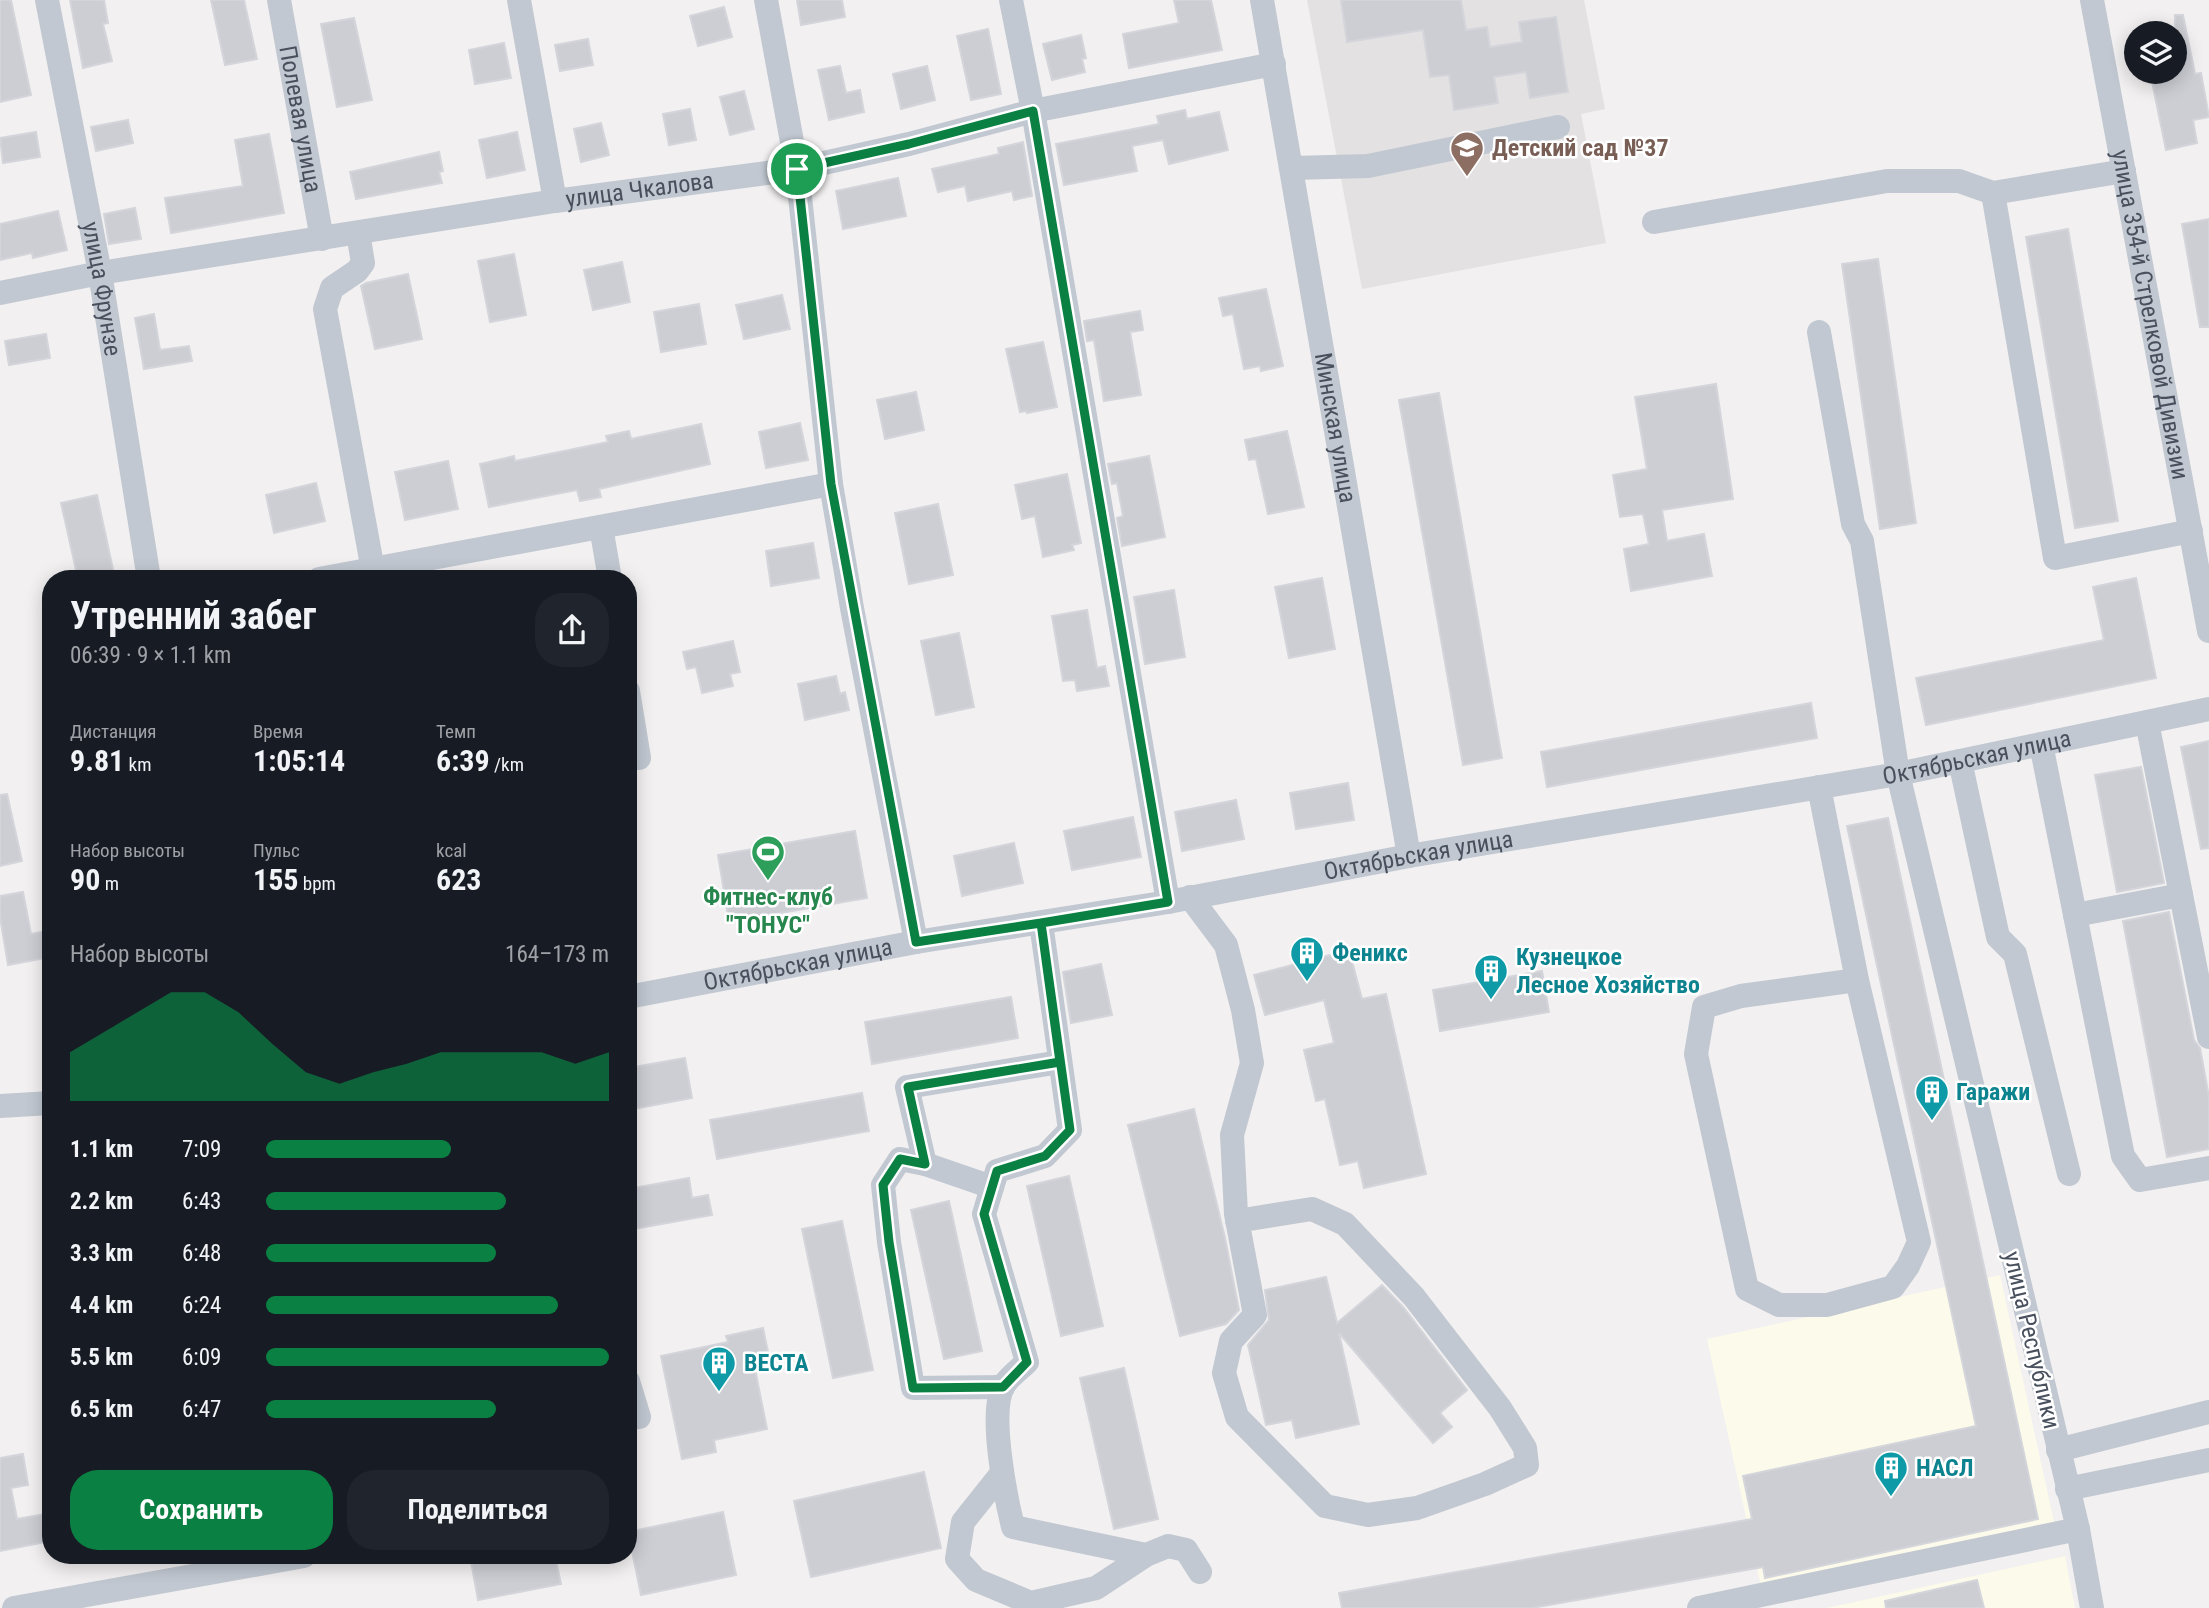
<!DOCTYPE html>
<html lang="ru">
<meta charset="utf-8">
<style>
:root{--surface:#171b24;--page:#20242c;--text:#f1f3f6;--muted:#9ea1a6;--accent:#0b8043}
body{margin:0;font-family:"Roboto Condensed",sans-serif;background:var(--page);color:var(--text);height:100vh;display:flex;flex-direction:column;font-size:26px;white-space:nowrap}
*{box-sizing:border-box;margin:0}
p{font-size:23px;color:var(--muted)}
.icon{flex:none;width:38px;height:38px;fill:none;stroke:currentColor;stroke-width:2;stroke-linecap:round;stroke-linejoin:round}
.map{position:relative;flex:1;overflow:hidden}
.drawer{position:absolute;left:42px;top:570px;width:595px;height:994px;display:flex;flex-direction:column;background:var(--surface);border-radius:28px;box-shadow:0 4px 18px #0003}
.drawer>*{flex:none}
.tools{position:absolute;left:2124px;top:21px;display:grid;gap:14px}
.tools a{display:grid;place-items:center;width:63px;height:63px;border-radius:50%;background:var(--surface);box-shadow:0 4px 18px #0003;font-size:35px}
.pin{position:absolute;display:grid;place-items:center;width:60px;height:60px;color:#fff;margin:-30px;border:4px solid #fff;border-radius:50%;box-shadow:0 2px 7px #0007}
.round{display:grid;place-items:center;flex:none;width:74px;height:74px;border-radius:28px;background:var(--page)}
.overview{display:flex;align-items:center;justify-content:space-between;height:119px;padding:0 28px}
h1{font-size:38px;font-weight:700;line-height:52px}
.figures{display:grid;grid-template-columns:repeat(3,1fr);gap:10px;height:119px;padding:7px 28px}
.figures div{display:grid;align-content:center}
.figures b{font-size:30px;font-weight:700}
.figures small{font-size:19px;font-weight:400}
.figures p{font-size:19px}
.chart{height:196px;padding:14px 28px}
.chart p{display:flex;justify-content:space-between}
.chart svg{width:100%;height:126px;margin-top:7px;fill:var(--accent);opacity:.7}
.primary-button{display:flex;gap:14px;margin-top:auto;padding:14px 28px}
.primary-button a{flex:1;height:80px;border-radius:28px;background:var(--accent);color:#fff;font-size:28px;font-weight:700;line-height:80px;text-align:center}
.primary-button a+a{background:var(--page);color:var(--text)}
ul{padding:0 28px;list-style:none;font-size:23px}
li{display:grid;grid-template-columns:112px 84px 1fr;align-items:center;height:52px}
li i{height:18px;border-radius:9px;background:var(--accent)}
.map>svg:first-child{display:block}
.commercial{fill:#fcfaea}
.education{fill:#e3e1e2}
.building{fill:#cdced4;stroke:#d4d5db;stroke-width:2}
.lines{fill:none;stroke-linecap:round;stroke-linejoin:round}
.minor{stroke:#c1c8d1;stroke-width:24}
.route-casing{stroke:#fff;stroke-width:14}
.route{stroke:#0b8043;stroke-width:9}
.labels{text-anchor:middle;stroke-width:5;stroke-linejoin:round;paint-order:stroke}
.street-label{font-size:24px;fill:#48505d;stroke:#fff}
.education-label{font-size:24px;font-weight:bold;fill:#785e54;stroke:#fff;text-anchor:start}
.leisure-label{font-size:24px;font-weight:bold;fill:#27864d;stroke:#fff}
.culture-label{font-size:24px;font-weight:bold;fill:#0d838f;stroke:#fff;text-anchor:start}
</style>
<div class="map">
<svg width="2209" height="1608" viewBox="0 0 2209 1608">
<rect width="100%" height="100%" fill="#f2f0f0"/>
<path class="commercial" d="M2000,1275L2054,1522L1761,1586L1707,1339Z
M2065,1556L2075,1608H1827Z"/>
<path class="education" d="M1307,0H1584L1605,109L1581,114L1606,243L1362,289Z"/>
<path class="building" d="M0,0H11L31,95L0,102Z
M70,0H104L108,23L103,24L112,61L83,68Z
M211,0H244L257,59L225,65Z
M797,0H842L845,17L801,25Z
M1174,0H1211L1222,50L1129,68L1123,34L1179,23Z
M1341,0H1461L1466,30L1487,27L1490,47L1522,42L1519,22L1556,17L1568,92L1530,98L1526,72L1494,77L1498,103L1454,110L1449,75L1430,77L1423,30L1347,42Z
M724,7L732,37L698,46L690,16Z
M2175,15H2183L2195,74L2201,73L2209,117L2193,120L2197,143L2166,150L2150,72H2175Z
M354,18L372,100L337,107L321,24Z
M988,29L1001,94L971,100L957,36Z
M1081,35L1086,58L1082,59L1085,72L1052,80L1043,44Z
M588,39L593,65L560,71L555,45Z
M504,43L511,78L475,84L469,50Z
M840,66L846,93L860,90L864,112L829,120L818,70Z
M927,66L935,100L901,109L893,74Z
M744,91L754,129L730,135L720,97Z
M690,109L696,140L669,145L663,114Z
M1185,110L1187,119L1219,112L1228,150L1169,164L1163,140L1132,146L1137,171L1064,185L1056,144L1159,124L1157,116Z
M128,120L133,143L96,151L91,127Z
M601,123L609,155L581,162L574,129Z
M36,132L40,157L3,163L0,138Z
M517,132L525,170L487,178L479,140Z
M269,134L284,213L171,233L165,198L243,186L235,140Z
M1023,142L1032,196L1014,200L1012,191L968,201L965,186L938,192L932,169L999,154L998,148Z
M439,152L443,171L439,172L442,183L356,199L350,172Z
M898,178L906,216L843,229L836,191Z
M135,208L141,239L109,244L104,214Z
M58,211L67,250L33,258L32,253L0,260V224Z
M2209,219V327H2200L2182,224Z
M2068,229L2118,521L2075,528L2026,237Z
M514,254L526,315L490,322L478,261Z
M1878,259L1916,523L1880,529L1842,264Z
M622,262L630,302L593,310L584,270Z
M408,274L422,339L375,349L361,286L366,283Z
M1266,289L1283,366L1261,371L1260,366L1244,369L1233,314L1223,316L1219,298Z
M782,295L790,329L744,339L736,305Z
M699,304L706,344L661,352L654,312Z
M1140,311L1143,330L1130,332L1141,395L1104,401L1094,340L1087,341L1084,321Z
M154,314L160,350L189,346L192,361L144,369L135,318Z
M46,334L50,358L9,365L5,341Z
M1043,342L1057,407L1027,413L1026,411L1020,412L1006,349Z
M1716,384L1733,499L1662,510L1667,541L1704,534L1712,576L1631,591L1624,549L1649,544L1643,514L1620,517L1613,475L1647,469L1635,397Z
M916,392L924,430L885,439L877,400Z
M1439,393L1502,758L1463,765L1399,400Z
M800,423L808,460L766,468L759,432Z
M701,424L710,464L599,489L601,497L580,501L577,490L489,507L480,464L514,456L515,461L608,442L606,436L629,431L631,439Z
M1287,431L1304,507L1268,514L1256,459L1249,460L1245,440Z
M1149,456L1165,537L1122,546L1117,518L1123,516L1117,483L1112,484L1108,464Z
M448,461L458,509L405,520L395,472Z
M1067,474L1081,543L1072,545L1074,550L1043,557L1035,516L1022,519L1015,485Z
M316,483L325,521L274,533L266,495Z
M97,495L114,574L90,579H78L61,503Z
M938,504L953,575L909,584L895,513Z
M813,543L819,578L771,586L766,551Z
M1322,578L1335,649L1289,658L1275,587Z
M2136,578L2156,678L1926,725L1916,678L2104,640L2093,587Z
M1174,590L1185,657L1145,664L1134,597Z
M1087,610L1097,668L1105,666L1109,686L1077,691L1075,680L1063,681L1052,616Z
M959,633L974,707L936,715L921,641Z
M733,641L740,672L730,674L733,686L702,693L696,667L687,669L683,652Z
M836,676L840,694L845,692L849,710L805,720L798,684Z
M1811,703L1817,738L1547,787L1541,752Z
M2209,741V848L2201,849L2181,747Z
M2141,767L2164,883L2117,892L2095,775Z
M1348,783L1354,820L1296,829L1290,793Z
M7,794L22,861L0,866V795Z
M1236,800L1244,839L1182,851L1175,812Z
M1133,817L1141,857L1072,870L1064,831Z
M1888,818L2038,1519L1765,1578L1763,1567L1532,1608H1342L1339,1593L1752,1519L1743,1476L1976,1426L1847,826Z
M855,831L867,898L729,922L718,855Z
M1014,843L1023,883L962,896L954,856Z
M23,892L31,934L51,930V957L8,965L0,917V896Z
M2169,912L2194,1040L2200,1048L2209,1097V1149L2167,1157L2123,921Z
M1349,950L1362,999L1386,994L1426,1174L1364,1188L1358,1161L1340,1165L1325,1099L1316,1101L1304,1050L1334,1043L1324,1000L1265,1015L1254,975Z
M1101,964L1112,1015L1071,1023L1063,972Z
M1542,971L1549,1012L1440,1031L1433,990Z
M1011,997L1018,1038L872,1064L865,1022Z
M685,1058L692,1098L628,1110V1068Z
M862,1093L869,1131L717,1159L710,1120Z
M1194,1109L1225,1238L1239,1310L1226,1324L1180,1336L1128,1125Z
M1069,1176L1103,1326L1061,1336L1027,1186Z
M689,1178L692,1198L708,1195L712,1215L628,1230V1189Z
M949,1201L982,1351L944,1359L911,1210Z
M842,1221L873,1370L833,1378L802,1229Z
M1326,1277L1337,1323L1382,1285L1403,1307L1467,1390L1440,1413L1452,1427L1433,1443L1339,1333L1359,1424L1296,1438L1292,1420L1266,1425L1248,1345L1269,1320L1265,1290Z
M763,1328L771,1366L755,1369L767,1429L714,1440L716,1452L682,1459L661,1356L728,1342L726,1336Z
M1124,1368L1158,1519L1114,1529L1080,1378Z
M23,1454L28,1485L11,1488L17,1519L51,1513V1541L0,1551V1458Z
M924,1472L941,1548L811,1577L794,1501Z
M723,1512L736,1575L641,1595L628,1532Z
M470,1556H555L561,1584L478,1600Z
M1977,1580L1984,1608H1886L1885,1601Z"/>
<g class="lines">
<g class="minor">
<path id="s1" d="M47,0L100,273L149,579"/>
<path id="s2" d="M279,0L322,239"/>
<path d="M519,0L555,201"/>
<path d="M766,0L797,169L831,484L852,608L916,942"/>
<path d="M1011,0L1033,111L1168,902"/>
<path id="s3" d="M1262,0L1409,856"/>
<path id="s4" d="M2092,0L2209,631"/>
<path d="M1292,168L1368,166L1558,127"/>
<path d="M2124,171L1993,193L2055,558L2191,531"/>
<path d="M1654,222L1887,181H1959L1993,193"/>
<path d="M358,233L363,263L357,271L332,288L325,309L373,570"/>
<path id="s5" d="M0,293L100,273L555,201L797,169L909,144L1033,111L1274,64"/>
<path d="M601,527L610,579"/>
<path d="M319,579L831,484"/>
<path d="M628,691L639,758"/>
<path d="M2147,722L2209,1037"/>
<path d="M2041,744L2123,1156L2140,1180L2209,1168"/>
<path d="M1960,761L1998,937L2015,954L2069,1174"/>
<path d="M1819,787L1857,980L1919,1242L1908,1266L1893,1287L1827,1305H1779L1747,1289L1696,1054L1704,1007L1741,996L1857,980"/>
<path d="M1190,897L1226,945L1243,1010L1252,1063L1232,1135L1236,1214L1255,1315L1231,1341L1224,1373L1237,1417L1325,1506L1368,1515L1417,1508L1485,1484L1527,1465L1525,1448L1500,1408L1414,1297L1345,1224L1312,1209L1237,1221"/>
<path d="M2075,915L2181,895"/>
<path d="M1041,923L1070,1130L1045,1156L997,1171L984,1214L1027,1362C1020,1369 1009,1377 1004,1385C988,1411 1006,1498 1013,1527L1146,1555"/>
<path id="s6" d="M628,997L916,942L1168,902L1409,856L1898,774L2209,709"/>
<path d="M0,1106L51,1103"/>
<path d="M925,1164L907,1087L1060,1062"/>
<path d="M992,1187L925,1164L900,1159L883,1185L889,1242L913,1388L1003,1387"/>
<path d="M628,1381L639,1417L628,1419"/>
<path d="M2058,1450L2209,1412"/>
<path d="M1002,1473L963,1522L957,1559L976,1580L1031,1603L1096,1588L1146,1555L1168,1546L1186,1550L1200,1572"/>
<path d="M2067,1489L2209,1460"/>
<path d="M2078,1529L2092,1608"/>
<path d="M14,1608L304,1556"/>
<path d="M1699,1608L2078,1529L1898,774L1862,541L1853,524L1819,332"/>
</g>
</g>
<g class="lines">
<g class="route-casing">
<path id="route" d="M797,169L831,484L916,942L1041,923L1070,1130L1045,1156L997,1171L984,1214L1027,1362L1003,1387L913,1388L889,1242L883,1185L900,1159L925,1164L908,1087L1060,1062L1041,923L1168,902L1033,111L909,144L797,169"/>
</g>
<use href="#route" class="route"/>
</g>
<defs>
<g id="school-pin" transform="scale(1.75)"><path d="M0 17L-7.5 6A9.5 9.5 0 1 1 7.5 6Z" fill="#8d6e63" stroke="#fff"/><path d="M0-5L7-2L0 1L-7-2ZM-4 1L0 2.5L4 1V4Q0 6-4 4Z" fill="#fff"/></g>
<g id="stadium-pin" transform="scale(1.75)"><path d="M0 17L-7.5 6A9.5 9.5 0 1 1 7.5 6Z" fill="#2e9e5b" stroke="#fff"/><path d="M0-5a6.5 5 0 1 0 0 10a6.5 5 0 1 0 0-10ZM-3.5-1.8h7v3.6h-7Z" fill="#fff"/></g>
<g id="building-pin" transform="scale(1.75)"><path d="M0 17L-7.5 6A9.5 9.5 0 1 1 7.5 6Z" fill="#0f9aa8" stroke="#fff"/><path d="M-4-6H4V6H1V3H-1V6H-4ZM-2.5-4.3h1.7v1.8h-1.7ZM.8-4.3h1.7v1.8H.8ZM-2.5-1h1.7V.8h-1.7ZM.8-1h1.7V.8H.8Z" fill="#fff"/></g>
</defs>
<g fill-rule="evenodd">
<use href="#school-pin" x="1467" y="148"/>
<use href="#stadium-pin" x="768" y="852"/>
<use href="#building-pin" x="1307" y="953"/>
<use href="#building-pin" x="1491" y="971"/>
<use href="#building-pin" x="1932" y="1092"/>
<use href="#building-pin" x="719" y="1363"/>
<use href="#building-pin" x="1891" y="1468"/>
</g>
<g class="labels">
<g class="street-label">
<text dy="8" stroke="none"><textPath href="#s2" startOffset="121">Полевая улица</textPath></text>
<text dy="8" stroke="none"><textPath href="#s5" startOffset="648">улица Чкалова</textPath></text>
<text dy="8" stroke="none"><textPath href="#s1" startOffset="294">улица Фрунзе</textPath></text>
<text dy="8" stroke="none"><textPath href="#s4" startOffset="320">улица 354-й Стрелковой Дивизии</textPath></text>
<text dy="8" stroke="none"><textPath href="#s3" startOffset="434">Минская улица</textPath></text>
<text dy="8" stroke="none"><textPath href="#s6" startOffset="1370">Октябрьская улица</textPath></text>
<text dy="8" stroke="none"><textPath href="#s6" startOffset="803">Октябрьская улица</textPath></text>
<text dy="8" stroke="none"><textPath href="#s6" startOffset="173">Октябрьская улица</textPath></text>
<text transform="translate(2032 1340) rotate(77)" y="8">улица Республики</text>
</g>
<g class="education-label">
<text x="1492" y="156">Детский сад №37</text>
</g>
<g class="leisure-label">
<text x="768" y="905">Фитнес-клуб<tspan x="768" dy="28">"ТОНУС"</tspan></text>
</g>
<g class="culture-label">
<text x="1332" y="961">Феникс</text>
<text x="1516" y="965">Кузнецкое<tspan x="1516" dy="28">Лесное Хозяйство</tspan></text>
<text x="1956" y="1100">Гаражи</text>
<text x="744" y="1371">ВЕСТА</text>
<text x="1916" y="1476">НАСЛ</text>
</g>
</g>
</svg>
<div class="tools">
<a><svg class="icon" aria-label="layers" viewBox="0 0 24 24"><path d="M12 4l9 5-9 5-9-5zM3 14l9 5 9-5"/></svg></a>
</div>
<div class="pin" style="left:797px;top:169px;background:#1e9e55"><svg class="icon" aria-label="arrive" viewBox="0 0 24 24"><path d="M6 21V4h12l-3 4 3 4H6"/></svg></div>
<section class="drawer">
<div class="overview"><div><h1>Утренний забег</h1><p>06:39 · 9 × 1.1 km</p></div><a class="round"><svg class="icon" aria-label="share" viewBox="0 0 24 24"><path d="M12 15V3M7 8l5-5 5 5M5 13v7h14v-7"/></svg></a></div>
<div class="figures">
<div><p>Дистанция</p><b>9.81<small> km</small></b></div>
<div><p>Время</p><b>1:05:14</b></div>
<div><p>Темп</p><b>6:39<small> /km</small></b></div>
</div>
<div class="figures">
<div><p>Набор высоты</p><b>90<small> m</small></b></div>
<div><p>Пульс</p><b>155<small> bpm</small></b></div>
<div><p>kcal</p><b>623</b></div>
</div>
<div class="chart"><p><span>Набор высоты</span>164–173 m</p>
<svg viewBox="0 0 160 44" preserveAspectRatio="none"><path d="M0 44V27L10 20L20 13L30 6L40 6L50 13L60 24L70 34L80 38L90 34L100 31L110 27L120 27L130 27L140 27L150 31L160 27V44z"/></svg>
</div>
<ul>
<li><b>1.1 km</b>7:09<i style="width:54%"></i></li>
<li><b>2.2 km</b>6:43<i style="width:70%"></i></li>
<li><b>3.3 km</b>6:48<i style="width:67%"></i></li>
<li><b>4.4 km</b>6:24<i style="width:85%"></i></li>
<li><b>5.5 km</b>6:09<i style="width:100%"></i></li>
<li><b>6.5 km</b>6:47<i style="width:67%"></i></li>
</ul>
<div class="primary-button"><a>Сохранить</a><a>Поделиться</a></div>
</section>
</div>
